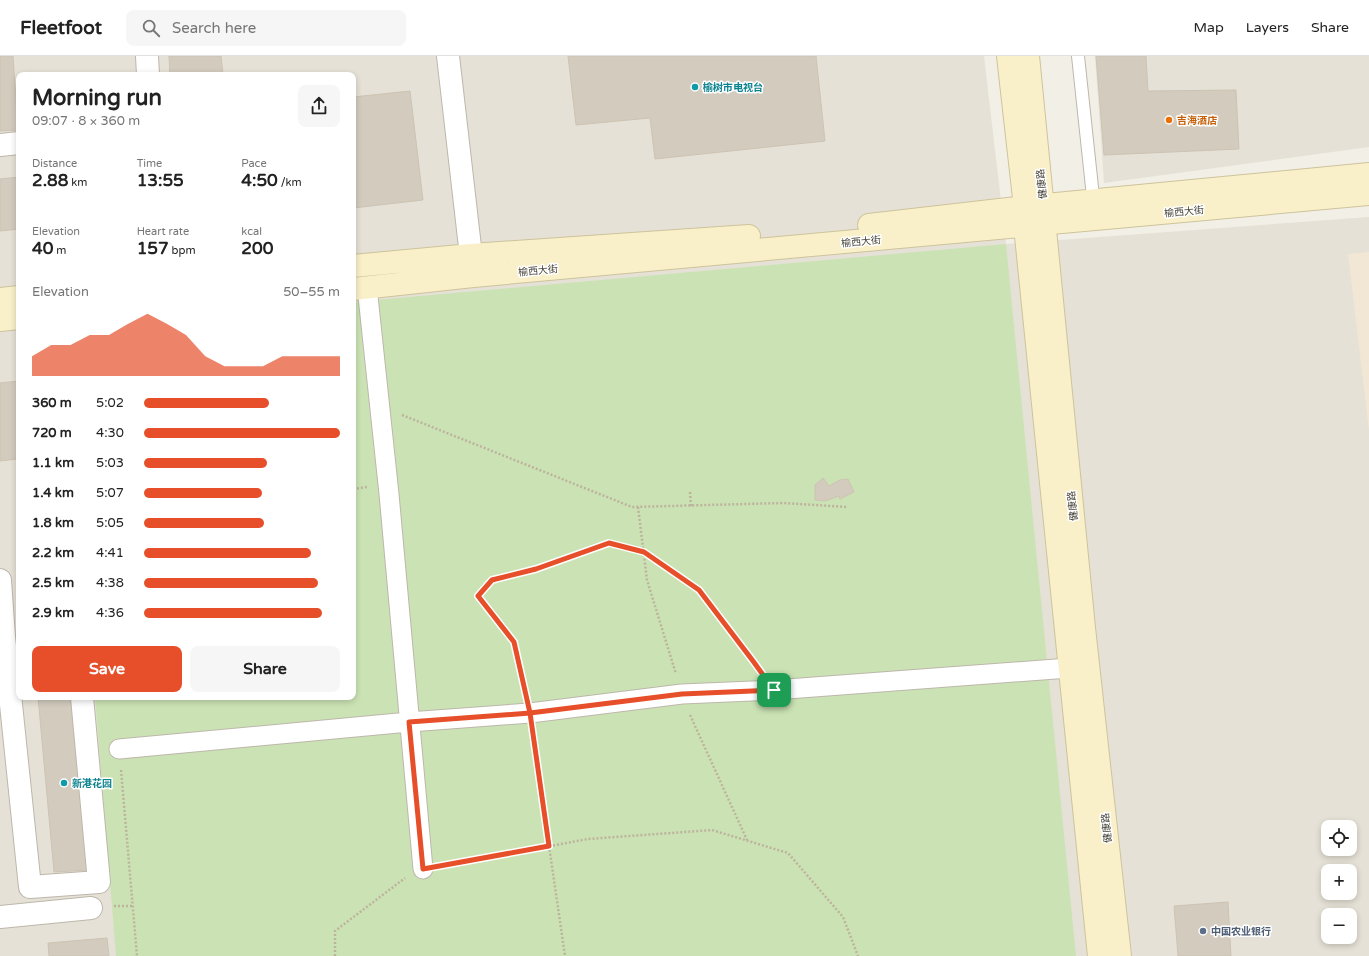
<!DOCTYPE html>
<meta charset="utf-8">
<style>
:root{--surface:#fff;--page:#f6f6f6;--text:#222;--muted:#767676;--line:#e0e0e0;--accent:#e64f2a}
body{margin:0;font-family:"Varela Round","Noto Sans SC",sans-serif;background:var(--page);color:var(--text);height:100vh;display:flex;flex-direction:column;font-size:15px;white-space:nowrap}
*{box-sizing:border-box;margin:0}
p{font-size:13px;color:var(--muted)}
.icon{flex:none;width:22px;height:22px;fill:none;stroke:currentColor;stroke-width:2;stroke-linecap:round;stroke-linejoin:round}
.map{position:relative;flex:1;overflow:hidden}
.drawer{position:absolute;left:16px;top:16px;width:340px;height:628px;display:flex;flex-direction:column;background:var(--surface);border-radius:8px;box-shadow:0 2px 6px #0003}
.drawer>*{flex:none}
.controls{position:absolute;left:1321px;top:764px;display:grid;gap:8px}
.controls a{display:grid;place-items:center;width:36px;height:36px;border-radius:8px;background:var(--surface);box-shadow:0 2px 6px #0003;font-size:20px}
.pin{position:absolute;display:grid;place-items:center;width:34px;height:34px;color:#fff;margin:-17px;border-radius:8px;box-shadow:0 2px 6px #0006}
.round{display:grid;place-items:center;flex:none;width:42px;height:42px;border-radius:8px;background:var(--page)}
.overview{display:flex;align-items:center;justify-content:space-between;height:68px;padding:0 16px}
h1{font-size:22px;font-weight:700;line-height:30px}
.metrics{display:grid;grid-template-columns:repeat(3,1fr);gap:6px;height:68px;padding:4px 16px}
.metrics div{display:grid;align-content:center}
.metrics b{font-size:17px;font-weight:700}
.metrics small{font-size:11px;font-weight:400}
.metrics p{font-size:11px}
.chart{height:112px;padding:8px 16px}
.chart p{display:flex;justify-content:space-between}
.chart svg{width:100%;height:72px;margin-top:4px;fill:var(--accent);opacity:.7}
.cta{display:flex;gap:8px;margin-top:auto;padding:8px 16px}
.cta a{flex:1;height:46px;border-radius:8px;background:var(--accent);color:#fff;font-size:16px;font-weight:700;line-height:46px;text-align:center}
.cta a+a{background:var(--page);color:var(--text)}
ul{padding:0 16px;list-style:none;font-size:13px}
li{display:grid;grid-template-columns:64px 48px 1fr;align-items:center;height:30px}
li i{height:10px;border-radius:5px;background:var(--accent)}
header{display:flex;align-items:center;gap:24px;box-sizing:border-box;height:56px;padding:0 20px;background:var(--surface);border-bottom:1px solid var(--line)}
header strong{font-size:19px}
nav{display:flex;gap:22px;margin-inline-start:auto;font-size:14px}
.search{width:280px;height:36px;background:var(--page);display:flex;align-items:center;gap:10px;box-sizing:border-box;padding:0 14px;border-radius:8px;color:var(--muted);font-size:15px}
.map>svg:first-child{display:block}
.residential{fill:#e5e1d6;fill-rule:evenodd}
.commercial{fill:#f2e7d4}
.green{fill:#cbe3b4}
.building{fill:#d3cbbe;stroke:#cdc3b2}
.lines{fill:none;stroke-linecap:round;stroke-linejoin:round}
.service-casing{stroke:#bdb7ab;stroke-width:14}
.pedestrian-casing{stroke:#bdb7ab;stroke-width:21}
.minor-casing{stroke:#bdb7ab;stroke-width:24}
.secondary-casing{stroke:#cec39b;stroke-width:24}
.path{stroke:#bdb39d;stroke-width:2.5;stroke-dasharray:2 2;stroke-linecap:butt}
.service{stroke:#fff;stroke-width:12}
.pedestrian{stroke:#fff;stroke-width:19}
.minor{stroke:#fff;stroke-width:22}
.secondary{stroke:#f9f0ca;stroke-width:22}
.route-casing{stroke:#fff;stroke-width:8}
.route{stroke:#e64f2a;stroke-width:5}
.culture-dot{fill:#0f9aa8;stroke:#fff;stroke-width:1.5}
.food-dot{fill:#e8710a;stroke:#fff;stroke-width:1.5}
.service-dot{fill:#5c6f8a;stroke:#fff;stroke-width:1.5}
.labels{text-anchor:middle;stroke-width:3;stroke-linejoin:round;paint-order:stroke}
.culture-label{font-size:10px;font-weight:bold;fill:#0d838f;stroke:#fff;text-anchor:start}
.food-label{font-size:10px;font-weight:bold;fill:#c56008;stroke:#fff;text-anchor:start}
.street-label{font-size:10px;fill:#444037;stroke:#fff}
.service-label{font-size:10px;font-weight:bold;fill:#4e5e75;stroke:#fff;text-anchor:start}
</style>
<header>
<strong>Fleetfoot</strong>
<div class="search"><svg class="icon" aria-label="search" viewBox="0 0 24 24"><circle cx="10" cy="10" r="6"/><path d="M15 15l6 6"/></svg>Search here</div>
<nav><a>Map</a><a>Layers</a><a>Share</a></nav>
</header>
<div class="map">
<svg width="1369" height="900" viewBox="0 0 1369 900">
<rect width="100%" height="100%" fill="#f2efe7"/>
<path class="residential" d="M0,0H984L1006,188L1369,161V900H0ZM19,19H353V641H19ZM1328,771H1350V793H1328ZM1328,815H1350V837H1328ZM1328,859H1350V881H1328Z
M1095,0H1369V91L1104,127Z"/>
<path class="commercial" d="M1369,196V375L1348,198Z"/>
<path class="green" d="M1006,188L1076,900H116L95,641H353V246Z"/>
<path class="building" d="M0,0H13L18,74L0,75Z
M169,0H221L223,19H170Z
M568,0H816L825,85L655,103L650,62L576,69Z
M1096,0H1146L1148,35L1236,34L1239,93L1104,99Z
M410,35L423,144L353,152V41Z
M19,121V173L0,175V123Z
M19,325V424L17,403L0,405V327Z
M823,422L829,430L840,424L848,423L854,436L840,443L839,440L825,445L815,444V429Z
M38,641H74L89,814L54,816Z
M1228,846L1231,900H1178L1174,850Z
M107,882L109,900H49L48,887Z"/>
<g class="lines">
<g class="service-casing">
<path id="service" d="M1078,0L1094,150"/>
</g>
<g class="pedestrian-casing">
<path id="pedestrian" d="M367,231L389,438L423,813
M119,693L409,666L530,657L682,638L774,634L1069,612"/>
</g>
<g class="minor-casing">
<path id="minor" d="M147,0L148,19
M448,0L473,217
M0,89L19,87
M0,524L4,581L30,831L99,826L82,641
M0,861L91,852"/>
</g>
<g class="secondary-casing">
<path id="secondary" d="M1008,0L1025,151V170L1099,900
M1028,0L1084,572L1120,900
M869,169L1025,151L1369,118
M353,210L471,199L749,180
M353,233L473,220L1369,138
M0,243L19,241
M0,264L19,262"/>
</g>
<path class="path" d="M402,359L632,451L783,447L848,451
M353,433L367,431
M690,436L691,450
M638,451L647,524L676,618
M525,636L513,586L478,540L492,524L536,513L609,487L644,496L699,534L759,613
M690,659L747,784
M533,679L565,900
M121,714L137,900
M443,810L588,783L712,774L788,797L843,861L858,900
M114,850H134
M335,900V875L405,822"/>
<use href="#service" class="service"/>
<use href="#pedestrian" class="pedestrian"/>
<use href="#minor" class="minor"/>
<use href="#secondary" class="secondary"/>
</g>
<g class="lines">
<g class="route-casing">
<path id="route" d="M774,634L682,638L530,657L549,790L423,813L409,666L530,657L514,586L478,540L492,524L536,513L609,487L644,496L699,534L753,605L774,634"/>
</g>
<use href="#route" class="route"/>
</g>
<g class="culture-dot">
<circle cx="695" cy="31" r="4"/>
<circle cx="64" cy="727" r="4"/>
</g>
<circle class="food-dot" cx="1169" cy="64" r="4"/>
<circle class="service-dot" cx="1203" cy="875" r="4"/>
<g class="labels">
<g class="culture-label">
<text x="703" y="35">榆树市电视台</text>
<text x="72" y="731">新港花园</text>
</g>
<g class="food-label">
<text x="1177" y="68">吉海酒店</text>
</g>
<g class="street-label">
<text transform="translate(1041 128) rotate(-96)" y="4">健康路</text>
<text transform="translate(1184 155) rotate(-5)" y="4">榆西大街</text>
<text transform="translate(861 185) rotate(-5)" y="4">榆西大街</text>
<text transform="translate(538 214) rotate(-5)" y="4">榆西大街</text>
<text transform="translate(1072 450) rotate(-96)" y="4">健康路</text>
<text transform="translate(1106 772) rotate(-96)" y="4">健康路</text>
</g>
<g class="service-label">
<text x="1211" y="879">中国农业银行</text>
</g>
</g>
</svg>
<div class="controls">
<a><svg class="icon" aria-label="locate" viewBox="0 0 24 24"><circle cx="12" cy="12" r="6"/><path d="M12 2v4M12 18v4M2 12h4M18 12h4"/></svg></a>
<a>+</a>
<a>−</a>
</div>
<div class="pin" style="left:774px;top:634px;background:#1e9e55"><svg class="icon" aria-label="arrive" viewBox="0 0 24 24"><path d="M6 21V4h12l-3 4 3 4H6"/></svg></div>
<section class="drawer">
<div class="overview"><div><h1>Morning run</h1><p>09:07 · 8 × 360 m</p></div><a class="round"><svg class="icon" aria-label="share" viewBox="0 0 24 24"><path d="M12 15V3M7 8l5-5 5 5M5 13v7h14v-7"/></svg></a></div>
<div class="metrics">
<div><p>Distance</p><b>2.88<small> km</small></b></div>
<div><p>Time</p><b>13:55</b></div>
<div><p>Pace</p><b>4:50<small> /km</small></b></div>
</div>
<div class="metrics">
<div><p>Elevation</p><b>40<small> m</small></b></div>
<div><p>Heart rate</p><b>157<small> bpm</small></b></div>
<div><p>kcal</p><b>200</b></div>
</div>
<div class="chart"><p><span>Elevation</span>50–55 m</p>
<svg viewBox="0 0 160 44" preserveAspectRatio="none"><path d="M0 44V32L10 25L20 25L30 19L40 19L50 12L60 6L70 12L80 19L90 32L100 38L110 38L120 38L130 32L140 32L150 32L160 32V44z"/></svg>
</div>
<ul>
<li><b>360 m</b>5:02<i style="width:64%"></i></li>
<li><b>720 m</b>4:30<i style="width:100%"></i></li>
<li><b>1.1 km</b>5:03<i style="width:63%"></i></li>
<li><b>1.4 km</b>5:07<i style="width:60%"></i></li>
<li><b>1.8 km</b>5:05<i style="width:61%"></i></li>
<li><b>2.2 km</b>4:41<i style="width:85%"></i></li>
<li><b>2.5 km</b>4:38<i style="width:89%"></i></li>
<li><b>2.9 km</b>4:36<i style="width:91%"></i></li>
</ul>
<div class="cta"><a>Save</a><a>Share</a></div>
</section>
</div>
